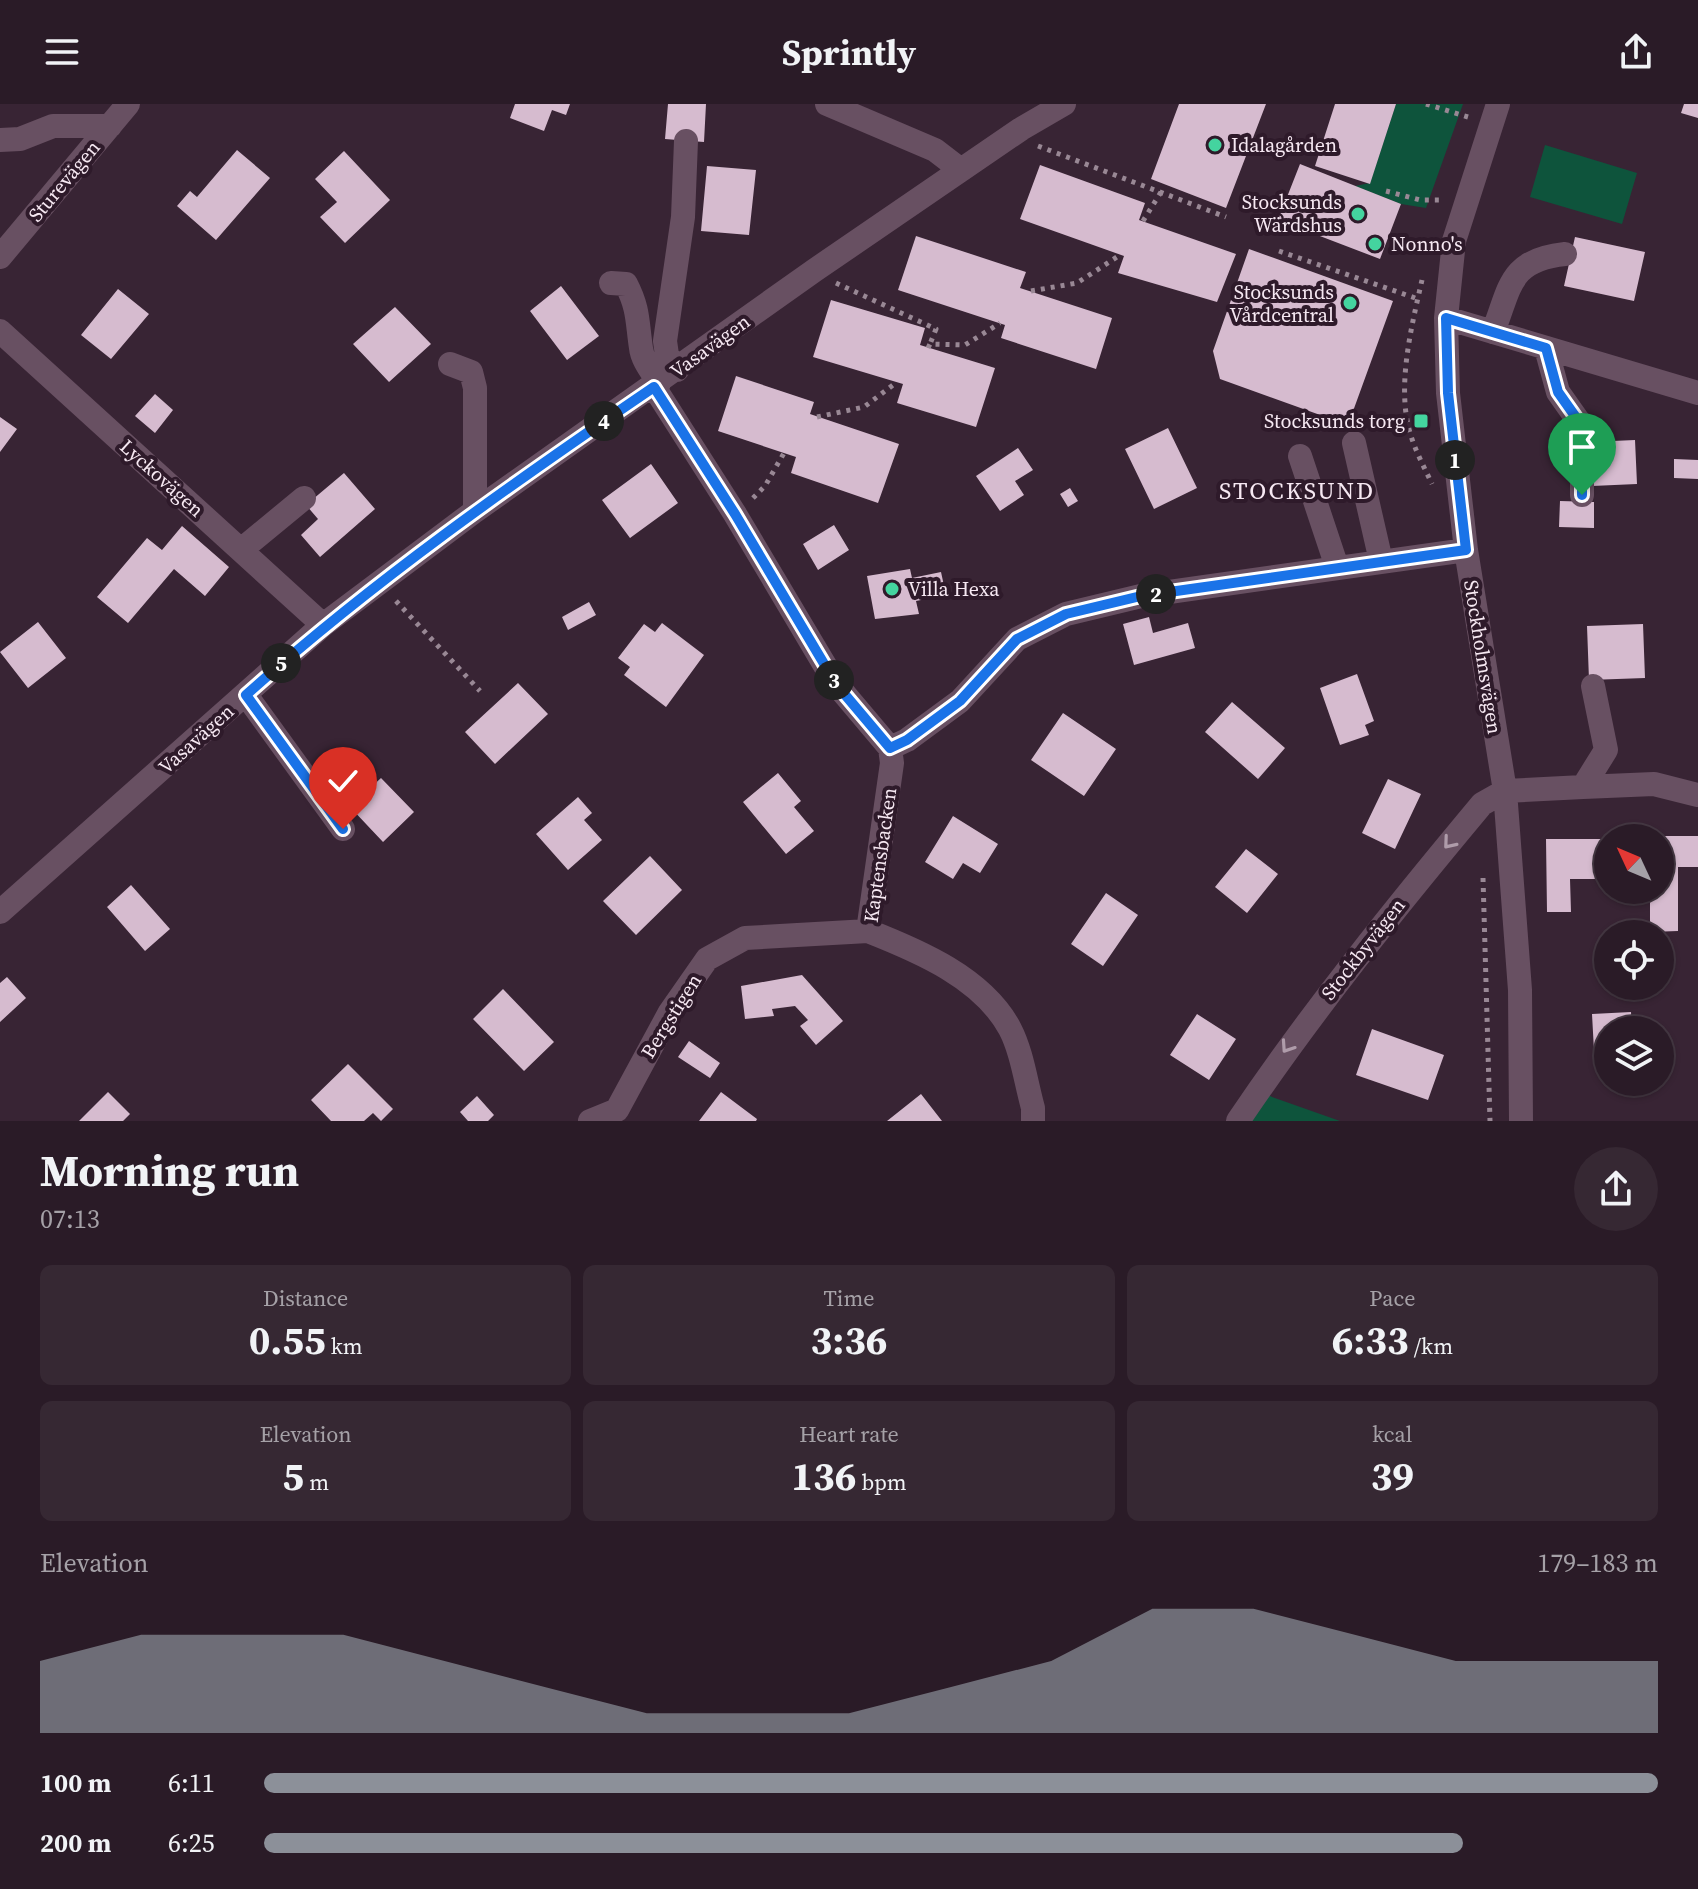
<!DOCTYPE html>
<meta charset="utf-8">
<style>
:root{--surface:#2a1b27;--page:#362833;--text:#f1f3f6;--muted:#a5a1a7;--line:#463944;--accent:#8c9099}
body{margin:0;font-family:"Source Serif 4",serif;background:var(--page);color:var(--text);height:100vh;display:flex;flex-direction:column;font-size:30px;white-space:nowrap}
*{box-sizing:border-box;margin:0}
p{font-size:26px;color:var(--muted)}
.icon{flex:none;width:44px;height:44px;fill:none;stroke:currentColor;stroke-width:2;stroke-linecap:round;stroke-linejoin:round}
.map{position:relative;height:1017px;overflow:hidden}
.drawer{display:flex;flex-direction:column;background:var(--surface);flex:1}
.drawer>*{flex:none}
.needle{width:52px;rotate:314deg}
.fabs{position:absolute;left:1594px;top:720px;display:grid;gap:16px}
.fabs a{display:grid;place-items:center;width:80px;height:80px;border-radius:50%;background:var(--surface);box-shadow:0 2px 6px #0004,0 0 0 2px var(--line);font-size:40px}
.pin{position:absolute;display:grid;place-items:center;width:68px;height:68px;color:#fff;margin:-82px -34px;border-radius:50% 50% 50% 0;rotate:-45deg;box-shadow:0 0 8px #0007}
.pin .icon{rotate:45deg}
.km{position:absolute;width:40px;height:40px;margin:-20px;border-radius:50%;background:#222;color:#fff;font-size:22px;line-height:40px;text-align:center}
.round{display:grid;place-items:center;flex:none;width:84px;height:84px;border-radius:42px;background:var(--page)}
.overview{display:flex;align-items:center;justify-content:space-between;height:136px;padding:0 40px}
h1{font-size:44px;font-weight:700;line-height:60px}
.stats{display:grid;grid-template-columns:repeat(3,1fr);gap:12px;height:136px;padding:8px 40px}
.stats div{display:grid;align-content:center;border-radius:12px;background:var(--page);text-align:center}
.stats b{font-size:40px;font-weight:700}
.stats small{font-size:22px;font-weight:400}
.stats p{font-size:22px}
.chart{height:224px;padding:16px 40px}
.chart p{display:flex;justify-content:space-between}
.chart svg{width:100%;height:144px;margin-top:8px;fill:var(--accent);opacity:.7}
ul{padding:0 40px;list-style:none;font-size:26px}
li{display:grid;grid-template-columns:128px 96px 1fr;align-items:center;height:60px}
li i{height:20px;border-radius:10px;background:var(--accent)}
header{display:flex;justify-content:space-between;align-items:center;height:104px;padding:0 40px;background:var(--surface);font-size:36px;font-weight:700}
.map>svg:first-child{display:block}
.green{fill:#0e543c}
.building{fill:#d6bbcf}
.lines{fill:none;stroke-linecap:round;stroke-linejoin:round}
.path{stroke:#998895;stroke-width:5;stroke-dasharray:4 6;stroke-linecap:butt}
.minor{stroke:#685062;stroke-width:24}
.oneway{stroke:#af9caa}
.route-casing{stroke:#fff;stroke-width:16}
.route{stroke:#1a73e8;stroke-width:10}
.poi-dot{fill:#44d49f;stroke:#2e1a2a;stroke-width:3}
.labels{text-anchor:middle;stroke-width:8;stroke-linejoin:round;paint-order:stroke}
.poi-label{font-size:20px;fill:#f6e8f2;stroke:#2e1a2a;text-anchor:start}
.street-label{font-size:20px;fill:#f6e8f2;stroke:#2e1a2a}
.quarter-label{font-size:24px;letter-spacing:2px;fill:#f6e8f2;stroke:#2e1a2a}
</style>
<header><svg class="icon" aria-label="menu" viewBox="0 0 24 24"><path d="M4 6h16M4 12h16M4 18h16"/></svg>Sprintly<svg class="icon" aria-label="share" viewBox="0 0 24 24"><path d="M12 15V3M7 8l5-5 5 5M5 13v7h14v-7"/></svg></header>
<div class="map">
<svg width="1698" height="1017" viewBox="0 0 1698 1017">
<rect width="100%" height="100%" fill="#382434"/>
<path class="green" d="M1396,0H1463L1426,104L1401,100L1355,82L1370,79Z
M1545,41L1637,69L1622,120L1530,93Z
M1265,989L1272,993L1340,1017H1248Z"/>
<path class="building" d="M515,0H570L566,11L552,6L544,27L510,14Z
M668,0H706L704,38L665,35Z
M1179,0H1266L1226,104L1151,75Z
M1335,0H1396L1370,80L1315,62Z
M1684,0H1698V14L1681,9Z
M237,46L270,74L216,136L177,102L190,87L197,93Z
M344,47L390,96L345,139L320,113L337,98L315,75Z
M1300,60L1401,100L1380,155L1278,116Z
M1040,61L1145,99L1139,116L1236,150L1217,198L1118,169L1124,152L1020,115Z
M707,62L756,66L749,131L701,127Z
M916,132L1026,168L1020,184L1112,214L1096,265L1001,234L1005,221L898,186Z
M1575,133L1645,148L1634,197L1564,182Z
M1249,145L1393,197L1348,321L1220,275L1213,247Z
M561,182L599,232L567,256L530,207Z
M118,185L149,210L111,255L81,231Z
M831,196L925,224L920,241L995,264L976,323L897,299L903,280L813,253Z
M395,203L431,240L389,278L353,240Z
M736,272L814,298L810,310L899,340L878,399L791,369L796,353L718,327Z
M155,290L173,306L155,329L135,312Z
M0,313L17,325L0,348Z
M1168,324L1197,384L1154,405L1125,345Z
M1635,336L1637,380L1592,382L1590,338Z
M1018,344L1033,366L1015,377L1024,391L1000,407L976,372Z
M1674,355L1698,356V375L1674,374Z
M651,360L678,399L630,434L602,396Z
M344,369L375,405L320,453L301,431L318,415L306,401Z
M1070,384L1078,397L1068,403L1060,390Z
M1560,397L1594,398V424L1559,423Z
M834,421L849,446L818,466L803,440Z
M182,422L229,463L205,492L174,465L128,519L97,493L147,434L162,446Z
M910,465L912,474L941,468L946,491L916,497L919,510L875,515L867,472Z
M589,498L596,511L568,526L562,513Z
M1149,513L1153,529L1188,519L1195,544L1134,561L1123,520Z
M38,518L66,554L28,584L0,548Z
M662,519L704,551L666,603L624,571L630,563L618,554L644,520L655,528Z
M1643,520L1645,574L1589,576L1587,522Z
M1357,570L1374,617L1365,621L1369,631L1340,641L1320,584Z
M518,579L548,610L495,660L465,628Z
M1232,598L1285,644L1258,675L1205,628Z
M1063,609L1116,645L1084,692L1031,656Z
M778,669L801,697L794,703L814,727L786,750L743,698Z
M381,674L414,708L383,738L350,703Z
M1388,675L1421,690L1395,745L1362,729Z
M578,693L592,709L584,716L602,736L568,766L536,730Z
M953,712L998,740L980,769L963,759L953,775L925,758Z
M1660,732H1698V763H1678V827L1650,828V786H1660Z
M1546,735H1608V775H1570L1571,808H1547Z
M1246,745L1278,770L1247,809L1215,783Z
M650,752L682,786L636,831L603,797Z
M131,781L170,825L145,847L107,803Z
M1106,789L1138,811L1103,862L1071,840Z
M802,871L843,917L816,941L800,922L808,916L795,902L772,905L774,912L745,915L741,882Z
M7,873L26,894L0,918V879Z
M503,885L554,938L524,967L473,915Z
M1631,908L1632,926H1608V964L1595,965L1592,910Z
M1197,910L1236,935L1209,976L1170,951Z
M1372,925L1444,951L1428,996L1356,971Z
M689,937L720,959L710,974L678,953Z
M348,960L393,1005L381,1017L373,1009L364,1017H331L311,996Z
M108,988L130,1010L123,1017H79Z
M721,988L757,1015L756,1017H699Z
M921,990L942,1017H887Z
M477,992L494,1011L488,1017H468L460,1008Z"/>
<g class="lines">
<path class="path" d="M1426,0L1468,13
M1038,42L1226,113
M1386,87L1420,96H1441
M1143,117L1161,88
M1279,147L1418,195
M1422,176C1411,225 1395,287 1412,335C1417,350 1425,365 1432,380
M836,179L936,225L930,240
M1031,187L1077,179L1120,151
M928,244L930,240L965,241L1000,219
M817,313L864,303L897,278
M753,394L765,382L784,349
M396,497L480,587
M1483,774L1490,1017"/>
<path class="minor" d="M827,0L935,46L961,66
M1498,0L1454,137L1446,214L1448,289L1466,446L1505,687L1520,886L1521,1017
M0,36L20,35L53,22H110
M0,153L128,0
M611,179L626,180C639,205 637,218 641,244C642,256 653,269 659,279
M1446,214L1698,289
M0,227L323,521
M1493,228C1511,182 1509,156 1565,150
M1546,244L1558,288L1582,322V391
M450,260L471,268L475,284V407
M677,266L667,251L665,237L683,113L686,37
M654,283L735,410L836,580L890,644L892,659L868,827C919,847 983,874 1010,925C1022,948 1026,979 1033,1004V1017
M1354,339L1381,457
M1300,352L1337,463
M241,446L304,394
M246,591L343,725
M890,644L907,636L960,597L1017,535L1066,510L1141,492L1466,446
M1583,683L1606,646L1593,582
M0,808L323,521L475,407L815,166L1021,25L1064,0
M590,1017L617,1006L670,908L707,855L745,834L868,827
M1238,1017C1313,906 1396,803 1482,700L1505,687L1583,683L1654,680L1698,691"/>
</g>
<defs><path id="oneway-chevron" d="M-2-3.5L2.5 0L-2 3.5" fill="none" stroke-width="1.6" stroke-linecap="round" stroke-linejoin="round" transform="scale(2)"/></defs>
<g class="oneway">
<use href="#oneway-chevron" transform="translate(1449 739) rotate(130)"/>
<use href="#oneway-chevron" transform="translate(1287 943) rotate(124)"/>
</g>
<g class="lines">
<g class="route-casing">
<path id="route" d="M343,725L246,591C373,477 513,379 654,283L735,410L836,580L890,644L907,636L960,597L1017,535L1066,510L1141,492L1466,446L1448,289L1446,214L1546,244L1558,288L1582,322V391"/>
</g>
<use href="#route" class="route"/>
</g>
<g class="poi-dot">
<circle cx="1215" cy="41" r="8"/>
<circle cx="1358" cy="110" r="8"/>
<circle cx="1375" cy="140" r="8"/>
<circle cx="1350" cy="199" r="8"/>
<rect x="1413" y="309" width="16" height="16" rx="4"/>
<circle cx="892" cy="485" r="8"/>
</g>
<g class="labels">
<g class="poi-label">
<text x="1231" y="48">Idalagården</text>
<text x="1342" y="105" text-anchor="end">Stocksunds<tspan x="1342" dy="23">Wärdshus</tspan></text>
<text x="1391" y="147">Nonno's</text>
<text x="1334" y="195" text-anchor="end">Stocksunds<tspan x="1334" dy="23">Vårdcentral</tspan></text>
<text x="1405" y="324" text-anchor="end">Stocksunds torg</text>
<text x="908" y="492">Villa Hexa</text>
</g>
<g class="street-label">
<text transform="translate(64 77) rotate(-50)" y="7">Sturevägen</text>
<text transform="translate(710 242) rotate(-36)" y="7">Vasavägen</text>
<text transform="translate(162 374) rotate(42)" y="7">Lyckovägen</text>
<text transform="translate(1483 553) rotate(81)" y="7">Stockholmsvägen</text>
<text transform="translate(196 635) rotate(-42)" y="7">Vasavägen</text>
<text transform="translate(880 751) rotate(-82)" y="7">Kaptensbacken</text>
<text transform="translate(1363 845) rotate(-52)" y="7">Stockbyvägen</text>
<text transform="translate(671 912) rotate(-58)" y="7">Bergstigen</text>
</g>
<g class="quarter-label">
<text x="1297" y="395">STOCKSUND</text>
</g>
</g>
</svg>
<div class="fabs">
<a><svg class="needle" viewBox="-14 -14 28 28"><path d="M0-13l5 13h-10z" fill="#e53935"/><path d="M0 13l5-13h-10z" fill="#a5a1a7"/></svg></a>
<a><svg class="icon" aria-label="locate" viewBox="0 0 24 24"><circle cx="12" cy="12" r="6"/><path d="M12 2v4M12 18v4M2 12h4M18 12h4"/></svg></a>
<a><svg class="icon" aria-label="layers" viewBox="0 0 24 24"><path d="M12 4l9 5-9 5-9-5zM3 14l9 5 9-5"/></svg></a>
</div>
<div class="pin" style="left:1582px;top:391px;background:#1e9e55"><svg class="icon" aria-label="arrive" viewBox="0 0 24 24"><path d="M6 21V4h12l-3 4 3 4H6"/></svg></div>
<div class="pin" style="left:343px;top:725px;background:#d93025"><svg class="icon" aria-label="check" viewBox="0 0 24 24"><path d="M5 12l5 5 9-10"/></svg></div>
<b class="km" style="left:1455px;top:356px">1</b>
<b class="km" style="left:1156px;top:490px">2</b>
<b class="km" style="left:834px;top:576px">3</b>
<b class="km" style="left:604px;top:317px">4</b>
<b class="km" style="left:281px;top:559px">5</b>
</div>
<section class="drawer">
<div class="overview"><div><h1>Morning run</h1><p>07:13</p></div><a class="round"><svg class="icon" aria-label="share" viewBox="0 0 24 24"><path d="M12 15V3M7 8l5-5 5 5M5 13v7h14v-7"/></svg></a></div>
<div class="stats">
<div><p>Distance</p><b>0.55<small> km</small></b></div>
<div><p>Time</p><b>3:36</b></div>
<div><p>Pace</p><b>6:33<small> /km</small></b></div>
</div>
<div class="stats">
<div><p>Elevation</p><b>5<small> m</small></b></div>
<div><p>Heart rate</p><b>136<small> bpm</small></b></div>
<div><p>kcal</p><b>39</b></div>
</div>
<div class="chart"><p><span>Elevation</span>179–183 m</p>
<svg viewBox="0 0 160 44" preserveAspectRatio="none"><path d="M0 44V22L10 14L20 14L30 14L40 22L50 30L60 38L70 38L80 38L90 30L100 22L110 6L120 6L130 14L140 22L150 22L160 22V44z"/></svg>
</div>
<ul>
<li><b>100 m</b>6:11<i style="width:100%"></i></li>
<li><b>200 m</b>6:25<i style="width:86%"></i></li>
</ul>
</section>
